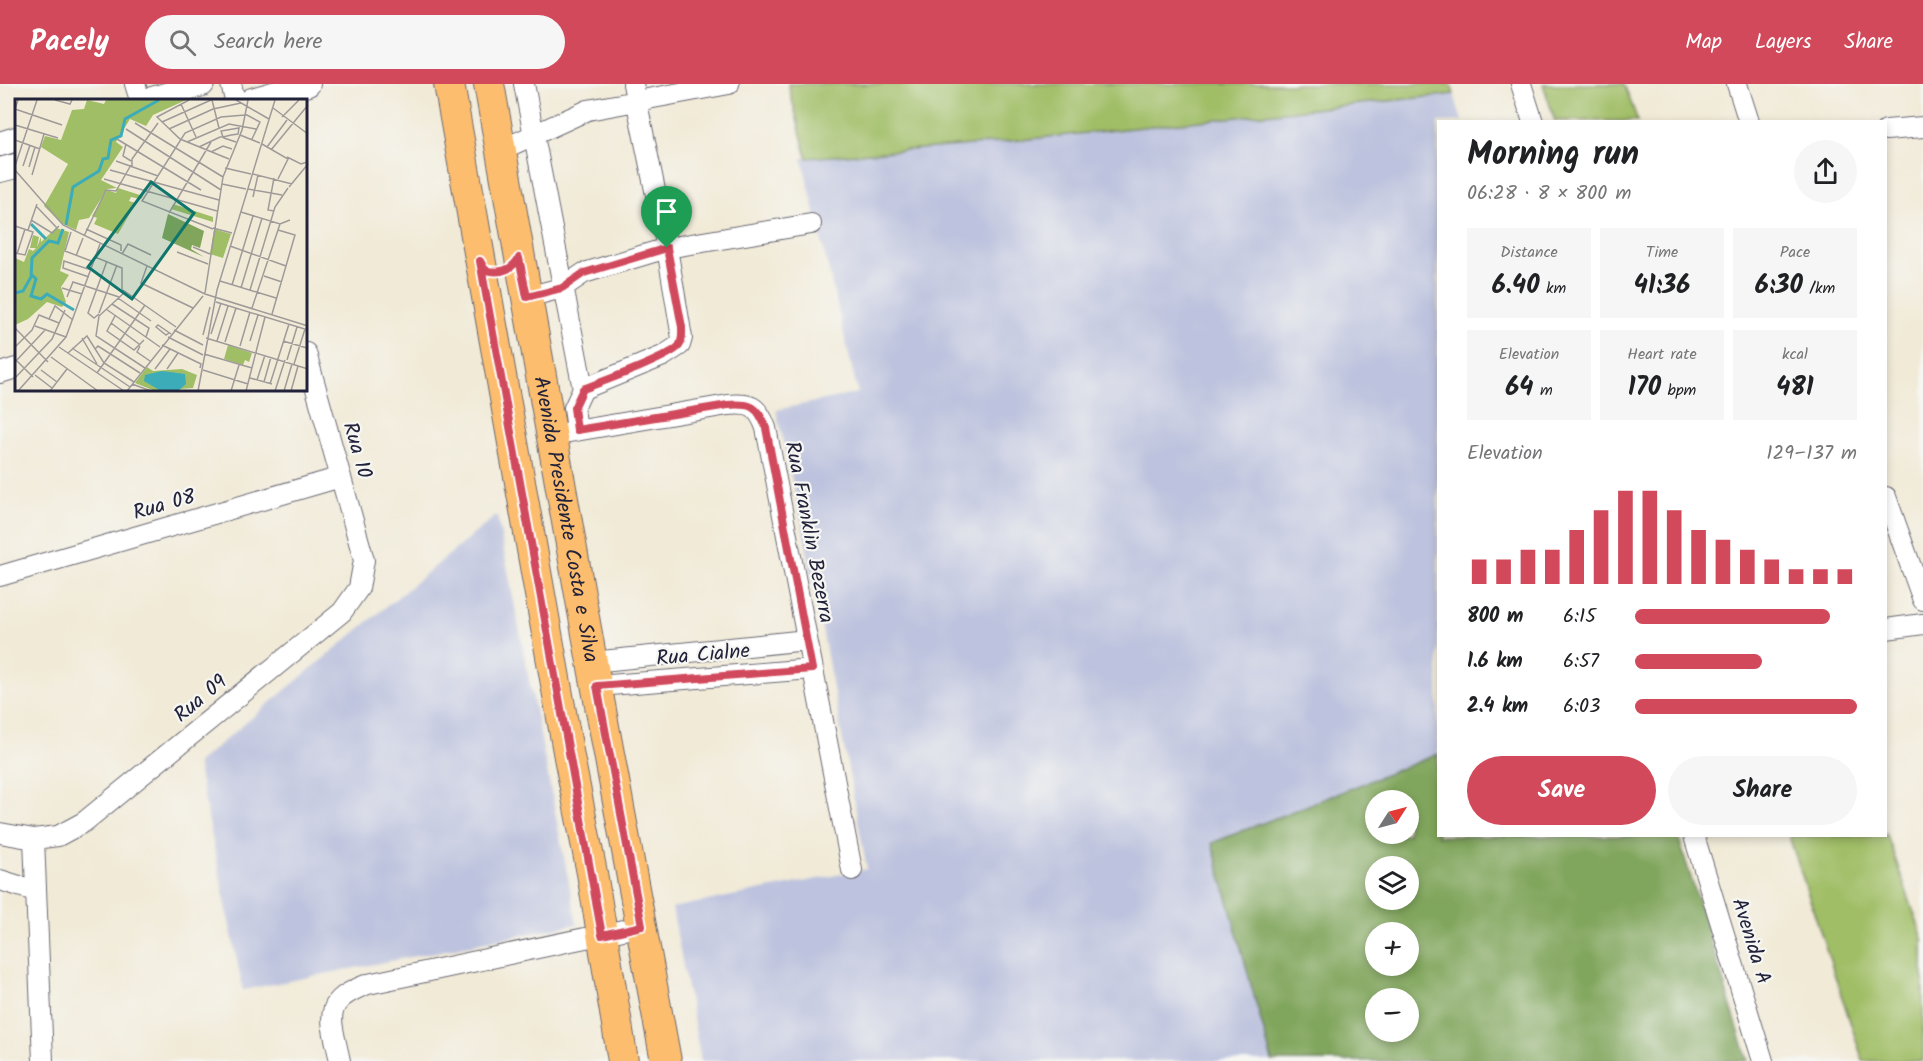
<!DOCTYPE html>
<meta charset="utf-8">
<style>
:root{--surface:#fff;--page:#f6f6f6;--text:#202124;--muted:#757577;--accent:#d1495b}
body{margin:0;font-family:Kalam,sans-serif;background:var(--page);color:var(--text);height:100vh;display:flex;flex-direction:column;font-size:22px;white-space:nowrap}
*{box-sizing:border-box;margin:0}
p{font-size:20px;color:var(--muted)}
.icon{flex:none;width:33px;height:33px;fill:none;stroke:currentColor;stroke-width:2;stroke-linecap:round;stroke-linejoin:round}
.map{position:relative;flex:1;overflow:hidden}
.side{position:absolute;left:1437px;top:36px;width:450px;height:717px;display:flex;flex-direction:column;background:var(--surface);border-radius:0px;box-shadow:0 3px 9px #0003}
.side>*{flex:none}
.needle{width:39px;rotate:54deg}
.fabs{position:absolute;left:1365px;top:706px;display:grid;gap:12px}
.fabs a{display:grid;place-items:center;width:54px;height:54px;border-radius:50%;background:var(--surface);box-shadow:0 3px 9px #0003;font-size:30px}
.pin{position:absolute;display:grid;place-items:center;width:51px;height:51px;color:#fff;margin:-62px -26px;border-radius:50% 50% 50% 0;rotate:-45deg;box-shadow:0 0 6px #0007}
.pin .icon{rotate:45deg}
.round{display:grid;place-items:center;flex:none;width:63px;height:63px;border-radius:32px;background:var(--page)}
.head{display:flex;align-items:center;justify-content:space-between;height:102px;padding:0 30px}
h1{font-size:33px;font-weight:700;line-height:45px}
.stats{display:grid;grid-template-columns:repeat(3,1fr);gap:9px;height:102px;padding:6px 30px}
.stats div{display:grid;align-content:center;border-radius:0px;background:var(--page);text-align:center}
.stats b{font-size:26px;font-weight:700}
.stats small{font-size:16px;font-weight:400}
.stats p{font-size:16px}
.chart{height:168px;padding:12px 30px}
.chart p{display:flex;justify-content:space-between}
.chart svg{width:100%;height:108px;margin-top:6px;stroke:var(--accent);stroke-width:6}
.action{display:flex;gap:12px;margin-top:auto;padding:12px 30px}
.action a{flex:1;height:69px;border-radius:36px;background:var(--accent);color:#fff;font-size:24px;font-weight:700;line-height:69px;text-align:center}
.action a+a{background:var(--page);color:var(--text)}
ul{padding:0 30px;list-style:none;font-size:20px}
li{display:grid;grid-template-columns:96px 72px 1fr;align-items:center;height:45px}
li i{height:15px;border-radius:8px;background:var(--accent)}
header{display:flex;align-items:center;gap:36px;box-sizing:border-box;height:84px;padding:0 30px;background:var(--accent);color:#fff}
header strong{font-size:28px}
nav{display:flex;gap:33px;margin-inline-start:auto;font-size:21px}
.search{width:420px;height:54px;background:var(--page);display:flex;align-items:center;gap:15px;box-sizing:border-box;padding:0 21px;border-radius:33px;color:var(--muted);font-size:22px}
.map>svg:first-child{display:block}
.industrial{fill:#bdc3de}
.green{fill:#a0be66;stroke:#617050;stroke-width:1.5}
.forest{fill:#80a55b;stroke:#51644b;stroke-width:1.5;fill-rule:evenodd}
.lines{fill:none;stroke-linecap:round;stroke-linejoin:round}
.minor-casing{stroke:#6a6872;stroke-width:22}
.tertiary-casing{stroke:#6a6872;stroke-width:26}
.primary-casing{stroke:#6a6872;stroke-width:32}
.minor{stroke:#fff;stroke-width:20}
.tertiary{stroke:#fff;stroke-width:24}
.primary{stroke:#fcbd6e;stroke-width:30}
.route-casing{stroke:#fff;stroke-width:12}
.route{stroke:#d1495b;stroke-width:8}
.labels{text-anchor:middle;stroke-width:4.5;stroke-linejoin:round;paint-order:stroke}
.street-label{font-size:21px;fill:#22223b;stroke:#f6f6f2}
.inset-river{fill:none;stroke:#3cacb9;stroke-width:3}
.inset-road{fill:none;stroke:#9e9a99;stroke-width:1.5}
.view{fill:#0f766e;fill-opacity:0.15;stroke:#0f766e;stroke-width:3}
.inset-edge{fill:none;stroke:#22223b;stroke-width:3}
</style>
<header>
<strong>Pacely</strong>
<div class="search"><svg class="icon" aria-label="search" viewBox="0 0 24 24"><circle cx="10" cy="10" r="6"/><path d="M15 15l6 6"/></svg>Search here</div>
<nav><a>Map</a><a>Layers</a><a>Share</a></nav>
</header>
<div class="map">
<svg width="1923" height="977" viewBox="0 0 1923 977">
<rect width="100%" height="100%" fill="#f6f6f2"/>
<filter id="ink" filterUnits="userSpaceOnUse"><feTurbulence type="fractalNoise" baseFrequency=".0167" numOctaves="2"/><feDisplacementMap in="SourceGraphic" scale="12" xChannelSelector="R" yChannelSelector="G"/><feConvolveMatrix kernelMatrix="1 2 1 2 8 2 1 2 1" color-interpolation-filters="sRGB"/></filter>
<filter id="wash" filterUnits="userSpaceOnUse"><feTurbulence type="fractalNoise" baseFrequency=".008" numOctaves="4" result="noise"/><feDisplacementMap in="SourceGraphic" scale="24" xChannelSelector="R" yChannelSelector="G"/><feGaussianBlur stdDeviation="1.35" result="paint"/><feColorMatrix in="noise" values="0 0 0 0 0 0 0 0 0 0 0 0 0 0 0 0 0 1.4 0 .05"/><feComposite in="paint" operator="in"/></filter>
<g filter="url(#wash)">
<rect width="100%" height="100%" fill="#f1ead7"/>
<path class="industrial" d="M1454,10L1462,37L1438,38V670L1213,759L1272,977H701L672,824L867,785L803,444L776,326L858,309L802,74L972,61Z
M497,431L577,840L243,906L197,679Z"/>
<path class="green" d="M788,0H1451L1454,10L972,61L807,74Z
M1543,0H1624L1638,37H1555Z
M1886,748L1923,855V977H1863L1789,752H1886Z"/>
<path class="forest" d="M1438,670V752H1678L1748,977H1272L1212,759ZM1376,717H1408V750H1376ZM1376,783H1408V816H1376ZM1376,849H1408V882H1376ZM1376,915H1408V948H1376Z"/>
</g>
<g filter="url(#ink)">
<g class="lines">
<g class="minor-casing">
<path id="minor" d="M135,0L140,16
M231,0L235,16
M524,0L583,305L574,324L577,346
M1521,0L1533,38
M1737,0L1749,38
M1886,46L1923,43
M501,66L588,26L729,0
M527,213L562,204L584,189L667,164L811,140
M0,289L16,284
M583,305L663,272L680,261L682,254L667,164L633,0
M552,351L728,321C751,319 758,322 766,344L852,786
M1886,413L1923,516
M0,492L341,393
M1886,545L1923,540
M592,578L807,556
M597,602L812,585
M0,749L34,755L58,752L84,738L342,528L359,504L364,476L306,269
M1694,752L1763,977
M34,755L43,977
M0,796L35,807
M340,977C331,934 320,918 368,900L642,842"/>
</g>
<g class="tertiary-casing">
<path id="tertiary" d="M149,16L202,0
M252,16L308,0
M0,60L16,55
M0,86L16,82"/>
</g>
<g class="primary-casing">
<g id="primary">
<path d="M449,0L569,673L592,789L623,977"/>
<path id="s1" d="M489,0L592,578L666,977"/>
</g>
</g>
<use href="#minor" class="minor"/>
<use href="#tertiary" class="tertiary"/>
<use href="#primary" class="primary"/>
</g>
</g>
<g class="lines" filter="url(#ink)">
<g class="route-casing">
<path id="route" d="M667,164L682,243C682,250 683,256 679,262C669,274 601,298 583,305L574,324L577,346L728,321C751,319 758,322 766,344L812,585L597,602L642,842L602,851L480,177L485,186C500,190 511,187 519,174L527,213L562,204L584,189Z"/>
</g>
<use href="#route" class="route"/>
</g>
<g class="labels">
<g class="street-label">
<text transform="translate(358 366) rotate(74)" y="7">Rua 10</text>
<text transform="translate(164 420) rotate(-16)" y="7">Rua 08</text>
<text dy="7" stroke="none"><textPath href="#s1" startOffset="442">Avenida Presidente Costa e Silva</textPath></text>
<text transform="translate(810 448) rotate(79)" y="7">Rua Franklin Bezerra</text>
<text transform="translate(703 570) rotate(-5)" y="7">Rua Cialne</text>
<text transform="translate(200 614) rotate(-40)" y="7">Rua 09</text>
<text transform="translate(1752 857) rotate(73)" y="7">Avenida A</text>
</g>
</g>
<g transform="translate(15 15)">
<rect width="292" height="292" fill="#f1ead7"/>
<path d="M72,1L89,5L91,1H171L138,16L131,27L115,20L101,43L108,48L86,81L102,89L92,90L74,119L64,121L61,131L46,124L29,107L53,65L26,48L30,37L46,41L57,11L69,10ZM103,89L128,97L126,100L116,98L114,102L121,104L103,135L79,125L82,119L77,117L92,91L101,94ZM158,105L198,118V123L156,110ZM41,129L54,133L45,172L54,176L46,188L51,203L47,208L32,203L13,220L0,226V159L9,163L14,150L18,152L21,149H15L18,136L24,138L22,148L26,138V143ZM199,130L216,135L208,159L195,155ZM213,246L237,254L234,263L230,261L228,266L209,260ZM132,268L138,272L167,270L182,276L178,289L140,292L120,284Z" fill="#a0be66"/>
<path d="M153,115L189,132L185,149L177,146L176,150L189,158L147,139Z" fill="#80a55b"/>
<path d="M147,272L170,275L171,285L163,292H146L129,282L130,276Z" fill="#3cacb9"/>
<path class="inset-river" d="M16,125L31,140M51,126L58,88L84,72L88,60L93,59L96,41L106,37L110,20L144,1M17,176L21,180L16,197L26,200L32,195L59,211M0,194L8,192L16,178L17,159L34,142L43,144L48,130"/>
<path class="inset-road" d="M3,1L0,10L47,26M40,1L55,5L57,1M174,1L142,18L165,40L214,60M197,1L204,29M221,1L254,20M166,5L181,38M258,9L293,35M230,15L245,23L237,40M267,18L284,1M147,23L196,1M120,24L208,78M0,26L43,39M111,30L206,91M154,30L198,10L226,4M225,36L245,44M102,40L186,91M0,41L25,50M172,43L214,25L241,30M111,45L108,57L116,62M247,45L273,60L263,80M184,48L205,38H208L216,36L223,35L224,29L206,32L208,38L209,39L221,43M252,48L272,21M256,51L293,6M196,53L208,47L217,50M272,58L286,65L292,63M101,62L143,77M0,67L22,1M8,67L15,46M117,67V60L143,24M14,68L20,48M210,69L236,75M0,71L48,126L190,195L293,227M95,71L204,101M238,75L277,85M17,76L29,35M259,79L253,111L259,112M89,80L202,112M207,85L231,90M274,88L293,65M233,90L267,96M238,98L243,76M21,107L42,129M226,113L265,125L275,121M154,114L196,43M16,121L37,134L44,127M0,127L18,133L10,156L0,154M198,129L217,134M71,130L106,146V152M198,130L127,102L170,34L206,18L230,16M13,131L22,105M56,133L50,152L79,163M69,137L91,91L101,92L116,66M215,147L271,167M178,148L195,155M162,153L193,165M2,155L10,130M107,155L113,145L136,156M61,157L68,139M80,158L107,169V192M132,167L126,184L178,209M249,177L267,183M74,178L48,169L49,162L76,171M205,182L261,199M217,186L238,117M47,189L67,195M226,189L247,119M108,191L161,228M235,191L260,108L273,89M110,193L84,217L81,237L130,269M190,194L208,78L227,31L233,1M52,198L58,183L104,198M103,199L136,222M201,203L293,231M97,205L134,229L131,238M237,209L265,125M91,210L145,248M84,214L102,166M84,215L79,219L73,214L92,162M257,215L280,136L263,131M100,217L92,232L119,251L129,241M34,220L40,207L58,221M96,224L124,245M20,227L51,238M0,229L33,263M159,231L188,246M154,234L151,236L141,228L143,226L156,235M196,235L206,204M188,236L195,208M153,238L188,256M67,239L82,265M191,239L293,270M202,242L213,207M235,242L243,216M268,242L292,249M210,243L221,209M147,246L186,265L185,269M125,247L122,253L135,262M225,247L235,213M0,248L17,231L24,216L44,224M44,248L109,292M57,249L115,288M80,250L83,247L125,274M53,254L72,237L89,264L119,283M189,255L237,269M36,258L83,292M272,261L282,228M2,262L18,278M0,263L31,230M279,265L290,230M140,270L155,250M152,270L163,254M26,271L42,283M188,271L233,285M82,274L130,206M20,276L37,289M0,279L37,240L50,211M235,279L257,285M242,281L250,256M249,283L256,258M117,285L136,292M255,285L274,225M3,292L51,238L85,145M35,292L52,270M112,292L188,197M183,292L202,191L260,1M216,292L224,266M231,292L250,218M260,292L270,261M269,292L277,265M276,292L283,267"/>
<path class="view" d="M136,83L179,114L117,200L73,168Z"/>
<rect width="292" height="292" class="inset-edge"/>
</g>
</svg>
<div class="fabs">
<a><svg class="needle" viewBox="-14 -14 28 28"><path d="M0-13l5 13h-10z" fill="#e53935"/><path d="M0 13l5-13h-10z" fill="#757577"/></svg></a>
<a><svg class="icon" aria-label="layers" viewBox="0 0 24 24"><path d="M12 4l9 5-9 5-9-5zM3 14l9 5 9-5"/></svg></a>
<a>+</a>
<a>−</a>
</div>
<div class="pin" style="left:667px;top:164px;background:#1e9e55"><svg class="icon" aria-label="arrive" viewBox="0 0 24 24"><path d="M6 21V4h12l-3 4 3 4H6"/></svg></div>
<section class="side">
<div class="head"><div><h1>Morning run</h1><p>06:28 · 8 × 800 m</p></div><a class="round"><svg class="icon" aria-label="share" viewBox="0 0 24 24"><path d="M12 15V3M7 8l5-5 5 5M5 13v7h14v-7"/></svg></a></div>
<div class="stats">
<div><p>Distance</p><b>6.40<small> km</small></b></div>
<div><p>Time</p><b>41:36</b></div>
<div><p>Pace</p><b>6:30<small> /km</small></b></div>
</div>
<div class="stats">
<div><p>Elevation</p><b>64<small> m</small></b></div>
<div><p>Heart rate</p><b>170<small> bpm</small></b></div>
<div><p>kcal</p><b>481</b></div>
</div>
<div class="chart"><p><span>Elevation</span>129–137 m</p>
<svg viewBox="0 0 160 44" preserveAspectRatio="none"><path d="M5 44V34M15 44V34M25 44V30M35 44V30M45 44V22M55 44V14M65 44V6M75 44V6M85 44V14M95 44V22M105 44V26M115 44V30M125 44V34M135 44V38M145 44V38M155 44V38"/></svg>
</div>
<ul>
<li><b>800 m</b>6:15<i style="width:88%"></i></li>
<li><b>1.6 km</b>6:57<i style="width:57%"></i></li>
<li><b>2.4 km</b>6:03<i style="width:100%"></i></li>
</ul>
<div class="action"><a>Save</a><a>Share</a></div>
</section>
</div>
